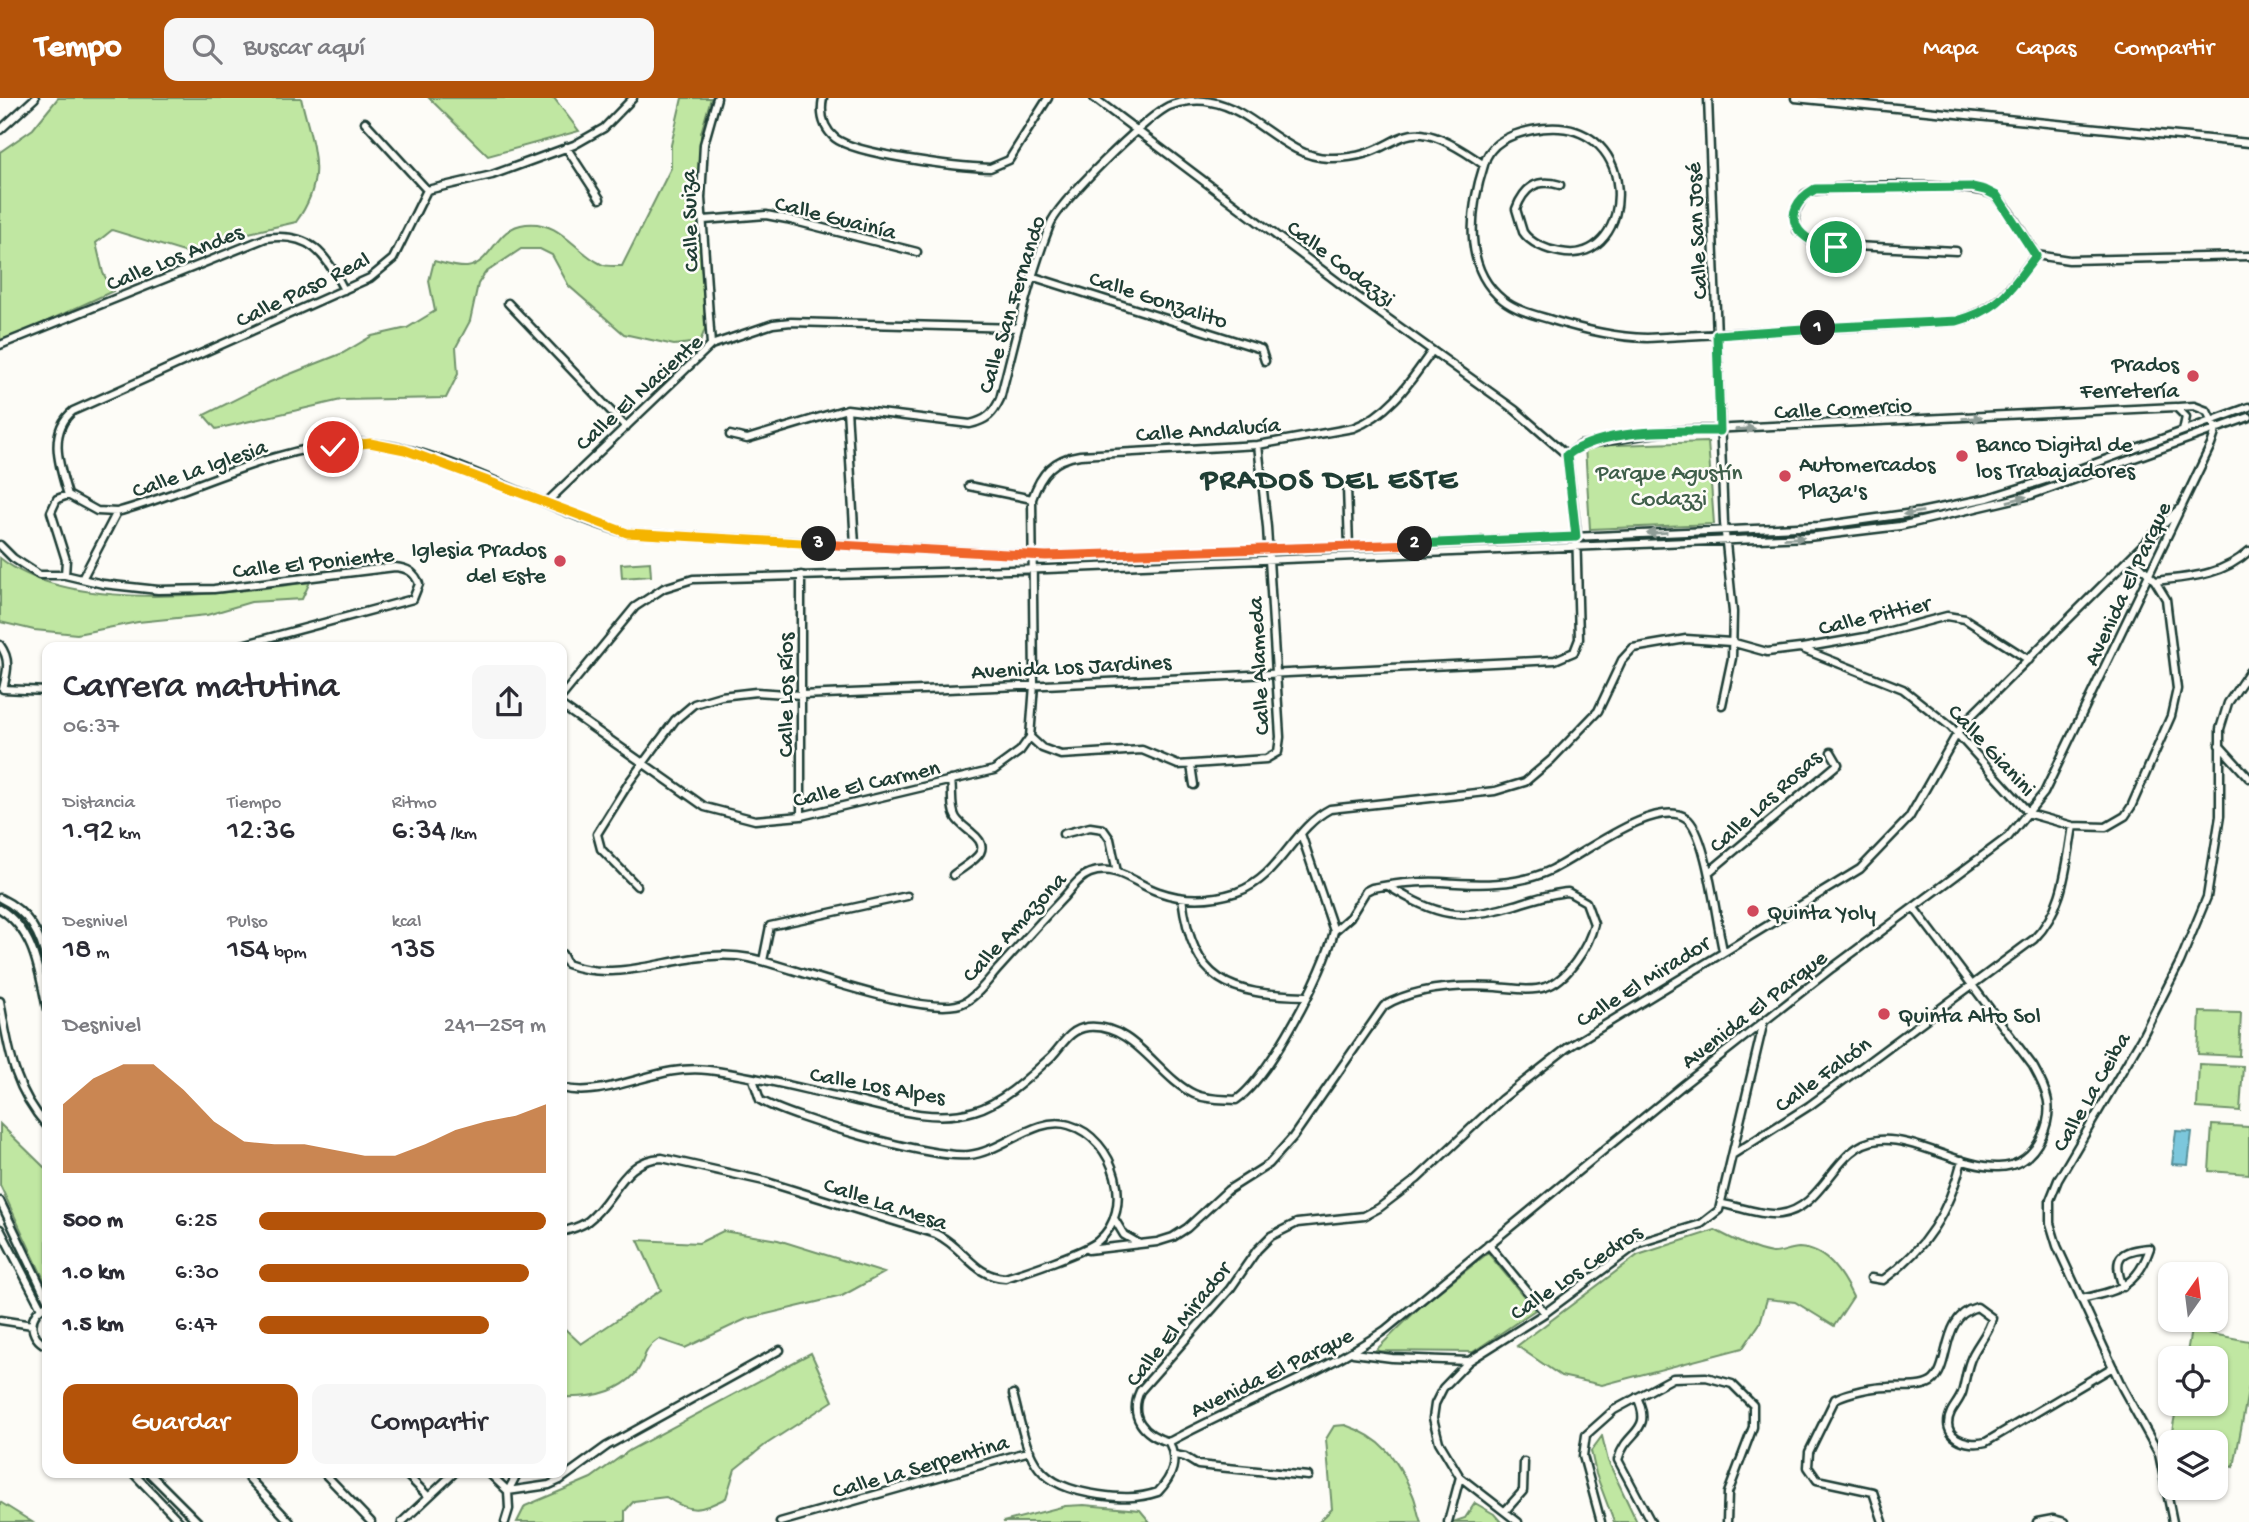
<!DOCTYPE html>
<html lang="es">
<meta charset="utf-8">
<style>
:root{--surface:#fff;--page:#f7f7f7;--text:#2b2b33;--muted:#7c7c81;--accent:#b45309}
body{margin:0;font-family:"Gochi Hand",sans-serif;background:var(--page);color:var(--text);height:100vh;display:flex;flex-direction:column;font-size:26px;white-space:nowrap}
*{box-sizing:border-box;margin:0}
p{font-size:23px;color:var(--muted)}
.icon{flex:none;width:38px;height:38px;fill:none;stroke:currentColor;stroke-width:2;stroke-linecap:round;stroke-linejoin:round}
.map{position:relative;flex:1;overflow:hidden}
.side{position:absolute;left:42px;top:544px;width:525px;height:836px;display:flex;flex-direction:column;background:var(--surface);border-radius:14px;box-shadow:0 2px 5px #0004}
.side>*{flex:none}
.needle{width:46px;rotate:14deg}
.buttons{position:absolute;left:2158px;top:1164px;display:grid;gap:14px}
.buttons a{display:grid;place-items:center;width:70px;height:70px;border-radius:14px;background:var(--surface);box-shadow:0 2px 5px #0004;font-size:35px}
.pin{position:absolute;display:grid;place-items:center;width:60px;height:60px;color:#fff;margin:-30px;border:4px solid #fff;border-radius:50%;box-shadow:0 2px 7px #0007}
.km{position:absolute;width:35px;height:35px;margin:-18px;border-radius:50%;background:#222;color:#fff;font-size:19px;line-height:35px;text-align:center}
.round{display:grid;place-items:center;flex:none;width:74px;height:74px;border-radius:14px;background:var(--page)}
.headline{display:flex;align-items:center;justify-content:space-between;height:119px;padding:0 21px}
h1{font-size:38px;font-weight:600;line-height:52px}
.figures{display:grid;grid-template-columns:repeat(3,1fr);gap:10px;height:119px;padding:7px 21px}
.figures div{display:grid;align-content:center}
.figures b{font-size:30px;font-weight:600}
.figures small{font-size:19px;font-weight:400}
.figures p{font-size:19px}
.chart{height:196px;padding:14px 21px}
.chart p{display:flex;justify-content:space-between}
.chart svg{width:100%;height:126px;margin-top:7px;fill:var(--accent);opacity:.7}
.cta{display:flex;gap:14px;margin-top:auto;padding:14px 21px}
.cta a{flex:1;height:80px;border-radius:14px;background:var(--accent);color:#fff;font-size:28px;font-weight:600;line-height:80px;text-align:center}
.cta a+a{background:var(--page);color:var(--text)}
ul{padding:0 21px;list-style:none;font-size:23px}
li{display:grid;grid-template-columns:112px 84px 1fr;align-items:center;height:52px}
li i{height:18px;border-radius:9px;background:var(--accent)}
header{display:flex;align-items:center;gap:42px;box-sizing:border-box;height:98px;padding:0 35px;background:var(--accent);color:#fff}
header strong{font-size:33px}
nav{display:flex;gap:38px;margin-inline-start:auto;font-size:24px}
.search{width:490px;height:63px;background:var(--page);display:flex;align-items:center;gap:18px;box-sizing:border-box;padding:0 24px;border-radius:14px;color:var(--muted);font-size:26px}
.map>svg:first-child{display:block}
.green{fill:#c0e7a2;stroke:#70926b;stroke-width:2}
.water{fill:#7cc7dc;stroke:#579099;stroke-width:2}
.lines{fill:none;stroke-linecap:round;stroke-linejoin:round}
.minor-casing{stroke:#1f3d34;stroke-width:11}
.minor{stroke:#fdfcf7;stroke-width:6}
.oneway{fill:#8e9c96}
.split-1-casing{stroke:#fff;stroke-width:14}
.split-2-casing{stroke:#fff;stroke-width:14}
.split-3-casing{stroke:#fff;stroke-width:14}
.split-4-casing{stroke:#fff;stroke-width:14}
.split-1{stroke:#22a559;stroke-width:9}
.split-2{stroke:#22a559;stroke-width:9}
.split-3{stroke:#f0652b;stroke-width:9}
.split-4{stroke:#f5b400;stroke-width:9}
.poi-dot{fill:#d1495b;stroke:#fdfcf7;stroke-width:2.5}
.labels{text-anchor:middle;stroke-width:5;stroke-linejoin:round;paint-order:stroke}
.street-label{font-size:23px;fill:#1f3d34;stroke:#fdfcf7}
.poi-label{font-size:23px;fill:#1f3d34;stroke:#fdfcf7;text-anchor:start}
.park-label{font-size:23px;fill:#3f5f4a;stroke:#fdfcf7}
.district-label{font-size:30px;font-weight:bold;letter-spacing:2px;fill:#1f3d34;stroke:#fdfcf7}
</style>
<header>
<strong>Tempo</strong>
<div class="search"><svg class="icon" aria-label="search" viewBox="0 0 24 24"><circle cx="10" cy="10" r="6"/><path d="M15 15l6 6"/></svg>Buscar aquí</div>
<nav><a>Mapa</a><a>Capas</a><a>Compartir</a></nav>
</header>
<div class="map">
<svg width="2249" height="1424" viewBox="0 0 2249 1424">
<rect width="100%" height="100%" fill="#fdfcf7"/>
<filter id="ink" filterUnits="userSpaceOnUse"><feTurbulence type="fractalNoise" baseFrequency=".0143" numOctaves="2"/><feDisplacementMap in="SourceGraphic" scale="14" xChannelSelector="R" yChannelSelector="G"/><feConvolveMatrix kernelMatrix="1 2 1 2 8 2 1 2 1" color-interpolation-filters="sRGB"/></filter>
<g filter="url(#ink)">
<path class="green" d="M58,0H301C312,48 329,79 296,124L227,140L187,155L112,132L96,145L103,175L113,193L26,233L0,249V54L33,31Z
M429,0H554L579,33L488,58Z
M682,0H711L701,35L705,231L700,244L674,247L624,236L569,188L552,157L540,151H521L485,175L478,186L470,223L456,249L458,276L446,300L341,302L216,331L204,317L270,284L343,255L372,238L407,230L435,213L429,183L434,163C443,165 457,170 467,169C493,165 495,129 526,126C560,122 575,154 601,166C606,169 616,168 622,168L671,70V47Z
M1708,344L1714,426L1590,431L1585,348Z
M0,460C72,517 224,496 310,484L302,501L251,504L207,517L138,524L77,536L34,532L0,524Z
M650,464L651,478L622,480L621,466Z
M2200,914L2241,915L2239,958L2198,956Z
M2199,966L2243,968L2240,1013L2197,1010Z
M0,1026L47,1072V1188L0,1087Z
M2212,1027L2249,1029V1076L2209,1073Z
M1715,1132C1732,1141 1753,1152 1772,1155C1780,1156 1790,1150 1799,1150C1827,1151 1842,1176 1853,1199L1834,1228L1795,1204L1767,1201L1760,1225L1743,1250L1602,1287L1561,1278L1517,1248L1638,1157Z
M723,1133L778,1142L884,1175L842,1198L746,1221L685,1250L659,1241C640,1253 647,1263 635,1276C616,1297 587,1300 562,1299V1228L581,1246L661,1192L638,1142L699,1145Z
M1488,1155L1535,1212L1473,1254L1375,1253L1421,1208Z
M2191,1232L2249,1243V1288L2234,1369L2216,1365V1344H2170L2177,1306H2216V1260H2186Z
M811,1255L833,1303L765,1347L735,1371L726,1400C699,1413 692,1416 666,1399L634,1403L625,1413V1424H517L525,1408L591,1380L630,1352Z
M1345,1327C1383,1340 1397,1360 1413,1397C1417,1406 1417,1415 1421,1424H1319L1332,1411L1326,1341L1334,1328Z
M1602,1338L1608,1363L1637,1424H1614L1596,1376L1591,1353Z
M0,1404L32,1424H0Z
M1475,1405L1494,1416L1501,1424H1453L1465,1420Z
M1084,1407L1140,1412L1150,1424H1003L1065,1408Z"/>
<path class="water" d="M2176,1033L2192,1034L2188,1067L2172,1066Z"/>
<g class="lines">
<g class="minor-casing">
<path id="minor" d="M823,0C820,15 822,29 835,40C856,57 960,69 990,70L1009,62L1048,0
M1094,0L1355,197L1515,312L1567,357
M1708,0L1724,425L1733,514L1732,560L1722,607
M1795,0L2249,45
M365,24L427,92
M0,32L35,0
M566,49L600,101
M1484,67C1489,44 1512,36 1532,32C1644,9 1639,170 1560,154C1547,152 1530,145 1523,134L1516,111C1524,90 1536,80 1560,87
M704,122L766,117L787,121L917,154
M1956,153L1814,146L1797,132L1795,114L1805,96C1825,85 1981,83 1997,99C2011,112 2025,141 2036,157
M2036,157L2069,162L2249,158
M1034,179L1261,251L1265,263
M508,205L626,329
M0,247L266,140C310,134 325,155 344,192
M711,247L701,100L704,46L717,0
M847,311L855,447
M730,337L747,341L847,311L970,326C987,322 993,316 1000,301C1015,243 1028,183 1050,127C1058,105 1147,18 1169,8C1181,3 1198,1 1211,4C1254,11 1284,59 1329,60C1409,62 1390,0 1484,67C1470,110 1462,170 1503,202C1517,213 1536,217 1552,222C1584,232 1614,239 1647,240L1957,223C2000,211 2010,190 2036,157
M969,388L1032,401
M1347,389L1349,449
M547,404L711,247L773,226L791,224L1018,230
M117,414L97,413L68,397C60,370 47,334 73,313L370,180L393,161L427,92L492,77L574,47L604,30L633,0
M0,447L13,460L39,477H65L103,486L158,492L214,491L395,469C407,470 415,474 419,486L413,501L231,550
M65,477L66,462L51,414L57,401L68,397
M82,481L117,414C191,394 272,349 351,345C434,341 545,414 627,435L1046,458L1280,452L1820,428L1920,414L1988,400L2074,373L2249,309
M2155,483C2189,479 2222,478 2249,453
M0,547C11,562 7,574 3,591L47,593
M1802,550L1871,538L1947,518L1965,521L2029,562
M562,598L635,509L664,490L693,481L1047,471L1808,439L1900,428L2031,397L2249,319
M562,608L705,709L755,722L801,718L994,672L1020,653L1030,639L1034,587L1032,401C1041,375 1053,361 1080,357L1258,347L1353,330C1390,316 1410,284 1432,253
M1030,639L1042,650L1061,657L1142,652L1178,667L1266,661L1278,654L1280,639L1267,429L1258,347
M2219,647L2249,680
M1191,667L1194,687
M951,682C953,694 950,710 956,720C960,726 966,730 972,735C996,754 969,764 953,777
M801,718V477
M1063,736L1090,729L1103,731L1110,741L1117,774
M1301,736L1334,833
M1709,774L1838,666L1831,654
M637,788L601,751L597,736L630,683L675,622L694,606L721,598L756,594L801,597L1045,587L1555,562L1574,554L1579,541L1576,429L1567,357L1581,347L1669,333L2176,309L2186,319L2183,333
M0,800C29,814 41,836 47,867
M1182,800C1193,885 1228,896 1306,898
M0,811C35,833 39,874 47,911
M1334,833L1350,819L1366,793L1372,790C1393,786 1420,783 1441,784C1478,787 1517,788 1551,772C1581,758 1656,699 1686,720C1707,734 1716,824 1723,852
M562,856L567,866C626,889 689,847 750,860C793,869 931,923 965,904C978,897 989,881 999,870C1020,847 1041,823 1063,800C1071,791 1079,779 1090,775C1117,765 1136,787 1159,794C1184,803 1212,802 1237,794C1280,779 1292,731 1330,711L1495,693L1525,684L1551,662L1598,613L1622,562L1633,550L1686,541L1731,544L1767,554L1800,550L1903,591L1951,629L2030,716L2073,728L2106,729L2125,718L2131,709L2171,618L2177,591L2166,501L2155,483L2132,459
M763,863L770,828L907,798
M0,903C9,953 13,989 47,1028
M562,990C607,1002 658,965 708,972C755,978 802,991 849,1001C888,1010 934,1025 974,1013C1004,1004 1029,979 1052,958C1063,946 1070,931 1088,929C1134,925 1158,979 1194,996C1207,1002 1222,1001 1236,1002C1269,980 1325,873 1334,833
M1732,1057L1809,1008L2034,841C2064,811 2066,768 2073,728
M0,1103L47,1201
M1723,1106C1740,1109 1763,1118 1780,1116C1826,1110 1834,1046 1879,1042C1931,1037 2010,1108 2042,1038C2055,1010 2047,993 2033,968L1914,810
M1115,1122L1124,1137L1138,1145
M0,1131L41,1210
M562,1134C570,1131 581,1129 588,1123C615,1102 623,1061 662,1060L764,1083L936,1136C964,1149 974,1179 1005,1180C1022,1175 1088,1153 1098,1143C1136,1112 1115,1040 1069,1027C1036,1017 1002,1054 969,1057C932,1061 793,1021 760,1002L753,981
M1488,1146L1545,1215
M1088,1152L1157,1144L1173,1139L1187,1130L1228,1092L1269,1066L1293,1039L1384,908C1415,889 1460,887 1496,889C1511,890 1530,894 1545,889C1567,883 1589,848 1594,826L1586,804L1568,794C1551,795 1532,802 1515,807C1460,824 1437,818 1388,788
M1871,1180L1883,1182C1926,1151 1949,1114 1962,1062
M2081,1201C2119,1192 2137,1189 2150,1150C2119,1152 2112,1159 2123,1189
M47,1207C27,1216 28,1239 47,1248
M0,1222L32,1227
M1353,1255L1392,1260L1469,1263
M1013,1296C1029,1357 1029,1387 1099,1397C1120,1400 1137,1401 1158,1394C1173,1378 1178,1364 1169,1344
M1637,1299C1654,1336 1626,1331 1618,1362L1651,1424
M1169,1344C1240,1305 1319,1278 1385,1232L1682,988L1832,870L2008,739L2044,695L2211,347L2216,332L2207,313L2194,308L2178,309
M1169,1344C1144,1337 1128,1319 1140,1293L1230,1191L1257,1152L1271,1138L1297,1125L1364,1118L1379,1110L1417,1081L1502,1001L1567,950L1860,771L1909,720L1962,627L2179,411
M1175,1357L1185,1359L1198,1367L1308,1378
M134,1376L180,1424
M150,1376L198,1424
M245,1376L290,1424
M325,1376L371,1424
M406,1376L428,1398
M490,1376L508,1393
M508,1393L549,1387L560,1382L607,1348L780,1252
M508,1393L517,1376
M1506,1412L1523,1393L1524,1364
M402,1424L453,1376
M505,1424L509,1411L508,1393
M780,1424L1030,1353
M1448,1424L1460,1379
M1518,1424L1460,1379L1439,1344L1433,1320L1435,1306L1443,1290L1469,1263L1545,1215L1639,1145L1701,1126L1719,1112L1763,927
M1601,1424L1583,1358L1586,1337L1614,1312L1673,1280L1706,1279L1732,1286L1753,1307V1329L1728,1395L1727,1424
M1883,1424L1873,1394L1817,1382L1808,1369L1809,1354L1835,1301C1849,1294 1873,1289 1888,1289C1901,1288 1919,1291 1931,1284C1952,1270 1939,1219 1977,1209L1992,1220C1989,1236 1975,1248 1970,1263C1966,1274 1965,1285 1962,1295C1959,1303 1954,1308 1951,1314C1939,1339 1967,1349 1986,1344L2113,1269
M2037,1424L2053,1421L2064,1424
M2173,1424L2159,1356L2122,1289L2057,1148L2050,1125V1102L2058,1082L2141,941L2180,864L2207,799L2220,718V631L2228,605L2249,574"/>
</g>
<use href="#minor" class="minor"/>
</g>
<defs><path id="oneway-solid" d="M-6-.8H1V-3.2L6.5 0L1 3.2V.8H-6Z" transform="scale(1.75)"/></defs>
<g class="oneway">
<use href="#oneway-solid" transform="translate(1972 320) rotate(-3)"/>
<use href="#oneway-solid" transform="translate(1745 331) rotate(-3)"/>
<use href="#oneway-solid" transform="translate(2017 401) rotate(-14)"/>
<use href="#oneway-solid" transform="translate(1913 415) rotate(171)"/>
<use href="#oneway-solid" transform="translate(1657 435) rotate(177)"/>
<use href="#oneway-solid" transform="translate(1794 440) rotate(-3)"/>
</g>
</g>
<g class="lines" filter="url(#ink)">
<g class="split-1-casing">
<path id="split-1" d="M1818,230L1957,223C2002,211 2009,192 2036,158L1997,98L1985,92L1972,89L1815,91C1775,114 1798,147 1836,149"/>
</g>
<g class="split-2-casing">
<path id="split-2" d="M1415,446L1576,439L1567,357C1604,330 1675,333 1720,333L1717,237L1818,230"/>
</g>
<g class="split-3-casing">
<path id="split-3" d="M819,446L1046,458L1415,446"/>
</g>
<g class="split-4-casing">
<path id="split-4" d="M333,349L370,345L405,352L627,435L819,446"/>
</g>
<use href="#split-1" class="split-1"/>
<use href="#split-2" class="split-2"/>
<use href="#split-3" class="split-3"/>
<use href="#split-4" class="split-4"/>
</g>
<g class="poi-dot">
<circle cx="2193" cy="278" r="7"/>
<circle cx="1962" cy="358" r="7"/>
<circle cx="1785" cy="378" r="7"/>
<circle cx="560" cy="463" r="7"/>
<circle cx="1753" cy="813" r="7"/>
<circle cx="1884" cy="916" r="7"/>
</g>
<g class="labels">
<g class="street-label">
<text transform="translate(836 118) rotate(14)" y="8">Calle Guainía</text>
<text transform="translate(688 123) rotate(-92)" y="8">Calle Suiza</text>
<text transform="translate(1695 133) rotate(-93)" y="8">Calle San José</text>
<text transform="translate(174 158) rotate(-22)" y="8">Calle Los Andes</text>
<text transform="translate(1342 164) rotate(37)" y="8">Calle Codazzi</text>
<text transform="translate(302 190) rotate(-26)" y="8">Calle Paso Real</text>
<text transform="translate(1159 200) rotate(18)" y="8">Calle Gonzalito</text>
<text transform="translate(1010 206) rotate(-73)" y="8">Calle San Fernando</text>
<text transform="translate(638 293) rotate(-42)" y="8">Calle El Naciente</text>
<text transform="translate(1843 309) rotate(-3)" y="8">Calle Comercio</text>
<text transform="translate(1208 330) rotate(-4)" y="8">Calle Andalucía</text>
<text transform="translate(199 369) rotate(-19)" y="8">Calle La Iglesia</text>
<text transform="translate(313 463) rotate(-6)" y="8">Calle El Poniente</text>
<text transform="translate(2126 485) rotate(-65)" y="8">Avenida El Parque</text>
<text transform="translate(1874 516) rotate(-13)" y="8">Calle Pittier</text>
<text transform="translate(1071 567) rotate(-3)" y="8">Avenida Los Jardines</text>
<text transform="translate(1257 568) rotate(-93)" y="8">Calle Alameda</text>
<text transform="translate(784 597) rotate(-90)" y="8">Calle Los Ríos</text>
<text transform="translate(1993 651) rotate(47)" y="8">Calle Gianini</text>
<text transform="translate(866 684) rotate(-13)" y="8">Calle El Carmen</text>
<text transform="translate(1764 702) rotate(-42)" y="8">Calle Las Rosas</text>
<text transform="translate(1013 828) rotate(-47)" y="8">Calle Amazona</text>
<text transform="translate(1642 882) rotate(-32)" y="8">Calle El Mirador</text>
<text transform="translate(1753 910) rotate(-38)" y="8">Avenida El Parque</text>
<text transform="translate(1822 975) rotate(-36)" y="8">Calle Falcón</text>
<text transform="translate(878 986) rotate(10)" y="8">Calle Los Alpes</text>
<text transform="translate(2090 993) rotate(-60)" y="8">Calle La Ceiba</text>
<text transform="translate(886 1104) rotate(18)" y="8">Calle La Mesa</text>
<text transform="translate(1575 1173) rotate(-34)" y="8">Calle Los Cedros</text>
<text transform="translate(1177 1225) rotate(-51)" y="8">Calle El Mirador</text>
<text transform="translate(1271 1273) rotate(-26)" y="8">Avenida El Parque</text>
<text transform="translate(920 1367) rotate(-16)" y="8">Calle La Serpentina</text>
</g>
<g class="poi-label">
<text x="2179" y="273" text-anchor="end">Prados<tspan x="2179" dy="26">Ferretería</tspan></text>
<text x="1976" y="353">Banco Digital de<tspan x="1976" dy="26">los Trabajadores</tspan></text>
<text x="1799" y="373">Automercados<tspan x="1799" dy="26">Plaza's</tspan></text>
<text x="546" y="458" text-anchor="end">Iglesia Prados<tspan x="546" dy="26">del Este</tspan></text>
<text x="1767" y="821">Quinta Yoly</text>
<text x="1898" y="924">Quinta Alto Sol</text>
</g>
<g class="park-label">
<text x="1669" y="381">Parque Agustín<tspan x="1669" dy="26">Codazzi</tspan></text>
</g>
<g class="district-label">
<text x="1330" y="390">PRADOS DEL ESTE</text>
</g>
</g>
</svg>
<div class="buttons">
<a><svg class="needle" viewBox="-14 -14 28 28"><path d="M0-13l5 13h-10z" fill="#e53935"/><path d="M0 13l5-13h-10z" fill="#7c7c81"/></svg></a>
<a><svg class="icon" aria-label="locate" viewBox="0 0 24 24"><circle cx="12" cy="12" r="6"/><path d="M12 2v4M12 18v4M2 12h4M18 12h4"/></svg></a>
<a><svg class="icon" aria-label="layers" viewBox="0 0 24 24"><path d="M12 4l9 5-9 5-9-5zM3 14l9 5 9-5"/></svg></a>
</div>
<div class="pin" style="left:1836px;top:149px;background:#1e9e55"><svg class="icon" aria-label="arrive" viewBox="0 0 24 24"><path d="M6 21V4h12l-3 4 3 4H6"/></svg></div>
<div class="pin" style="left:333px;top:349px;background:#d93025"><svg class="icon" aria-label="check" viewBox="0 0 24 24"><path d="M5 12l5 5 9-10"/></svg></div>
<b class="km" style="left:1818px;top:230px">1</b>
<b class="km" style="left:1415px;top:446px">2</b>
<b class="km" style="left:819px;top:446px">3</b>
<section class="side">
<div class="headline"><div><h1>Carrera matutina</h1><p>06:37</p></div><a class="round"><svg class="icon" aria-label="share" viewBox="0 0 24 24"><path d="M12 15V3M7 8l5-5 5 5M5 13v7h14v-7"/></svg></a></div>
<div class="figures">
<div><p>Distancia</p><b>1.92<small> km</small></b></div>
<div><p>Tiempo</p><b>12:36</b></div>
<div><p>Ritmo</p><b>6:34<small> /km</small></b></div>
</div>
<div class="figures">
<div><p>Desnivel</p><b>18<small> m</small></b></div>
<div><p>Pulso</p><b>154<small> bpm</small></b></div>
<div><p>kcal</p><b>135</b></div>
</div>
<div class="chart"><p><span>Desnivel</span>241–259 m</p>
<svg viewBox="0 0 160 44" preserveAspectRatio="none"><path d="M0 44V20L10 11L20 6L30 6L40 15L50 26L60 33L70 34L80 34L90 36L100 38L110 38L120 34L130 29L140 26L150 24L160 20V44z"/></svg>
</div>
<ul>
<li><b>500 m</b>6:25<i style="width:100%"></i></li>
<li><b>1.0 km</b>6:30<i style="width:94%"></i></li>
<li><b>1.5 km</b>6:47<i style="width:80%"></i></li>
</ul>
<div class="cta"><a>Guardar</a><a>Compartir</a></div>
</section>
</div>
